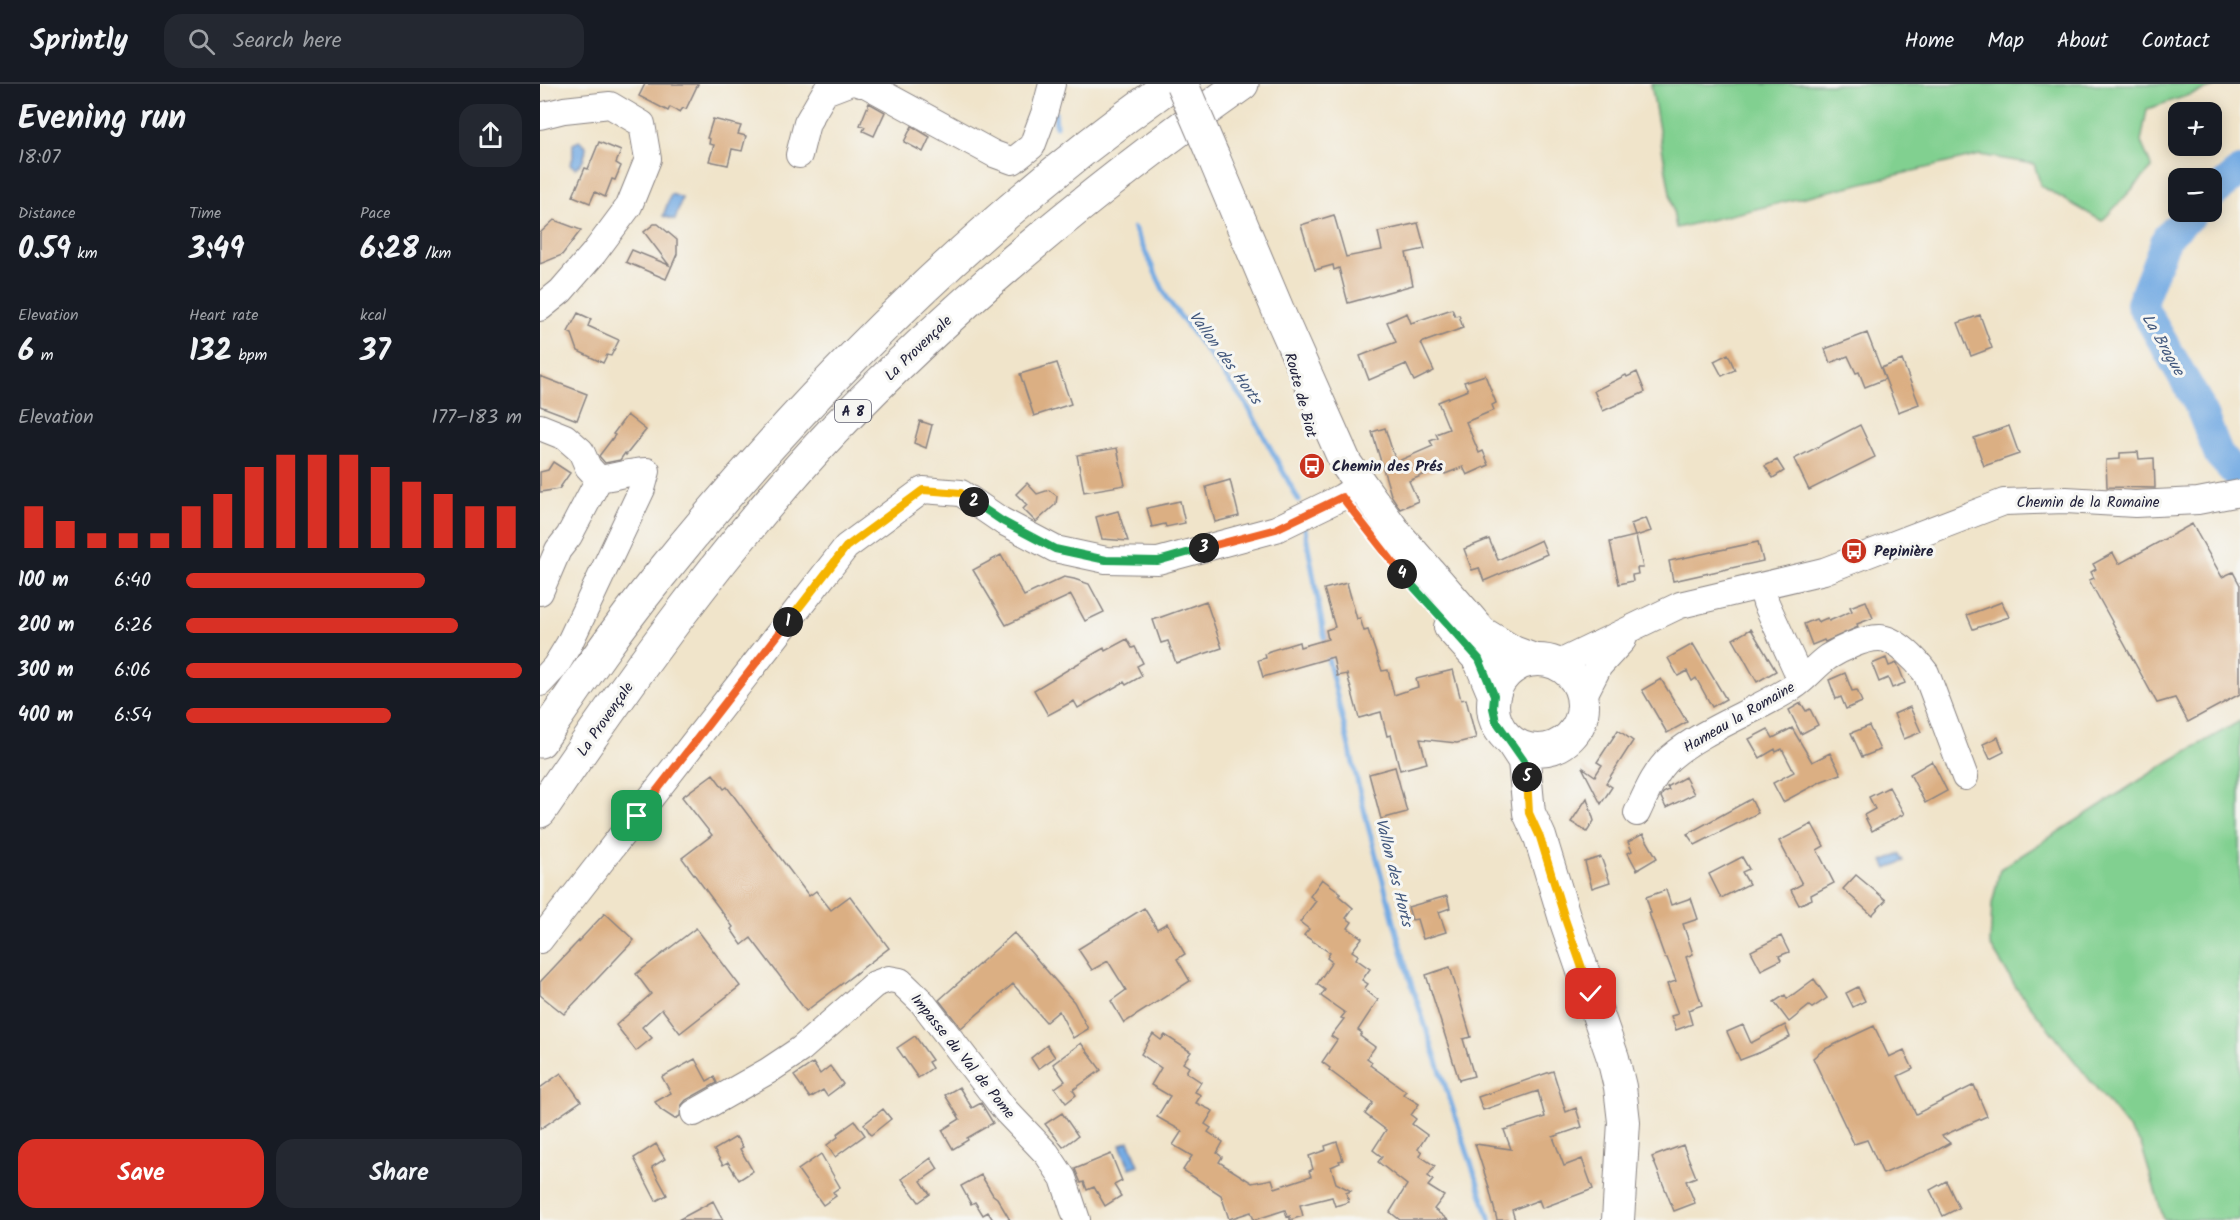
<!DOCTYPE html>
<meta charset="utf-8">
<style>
:root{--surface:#171b24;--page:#242831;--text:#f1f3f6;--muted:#9ea1a6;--line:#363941;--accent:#d93025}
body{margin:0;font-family:Kalam,sans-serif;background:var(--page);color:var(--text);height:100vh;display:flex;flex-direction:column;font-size:22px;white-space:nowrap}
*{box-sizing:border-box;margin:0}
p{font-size:20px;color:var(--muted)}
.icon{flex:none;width:33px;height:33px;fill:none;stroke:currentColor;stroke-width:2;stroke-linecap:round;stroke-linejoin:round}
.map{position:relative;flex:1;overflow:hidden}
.side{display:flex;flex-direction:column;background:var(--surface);width:540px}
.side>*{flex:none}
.fabs{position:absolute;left:1628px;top:18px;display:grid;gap:12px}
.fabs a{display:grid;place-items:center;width:54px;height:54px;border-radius:12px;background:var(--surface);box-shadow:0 3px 15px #0003;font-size:30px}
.pin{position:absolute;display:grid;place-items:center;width:51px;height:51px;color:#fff;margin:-26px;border-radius:12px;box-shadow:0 3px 9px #0006}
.km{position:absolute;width:30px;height:30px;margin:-15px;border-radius:50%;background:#222;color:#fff;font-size:16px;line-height:30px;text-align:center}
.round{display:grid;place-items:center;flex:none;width:63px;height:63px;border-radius:18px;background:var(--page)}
.head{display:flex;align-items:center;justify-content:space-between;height:102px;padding:0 18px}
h1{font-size:33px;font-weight:700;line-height:45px}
.metrics{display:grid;grid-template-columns:repeat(3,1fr);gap:9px;height:102px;padding:6px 18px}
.metrics div{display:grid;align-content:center}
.metrics b{font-size:30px;font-weight:700}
.metrics small{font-size:16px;font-weight:400}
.metrics p{font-size:16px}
.chart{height:168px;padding:12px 18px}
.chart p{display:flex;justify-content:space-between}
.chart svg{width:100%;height:108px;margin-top:6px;stroke:var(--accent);stroke-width:6}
.primary-button{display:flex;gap:12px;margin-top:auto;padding:12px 18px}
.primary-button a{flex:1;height:69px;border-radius:18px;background:var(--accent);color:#fff;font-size:24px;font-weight:700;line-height:69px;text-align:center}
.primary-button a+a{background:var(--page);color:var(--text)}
ul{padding:0 18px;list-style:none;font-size:20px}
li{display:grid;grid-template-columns:96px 72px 1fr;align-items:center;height:45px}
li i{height:15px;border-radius:8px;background:var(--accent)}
header{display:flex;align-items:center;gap:36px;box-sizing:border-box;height:84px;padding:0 30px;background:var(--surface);border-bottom:2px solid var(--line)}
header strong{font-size:28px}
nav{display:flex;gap:33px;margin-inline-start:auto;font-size:21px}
.search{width:420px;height:54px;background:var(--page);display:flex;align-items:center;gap:15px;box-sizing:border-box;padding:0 21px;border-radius:18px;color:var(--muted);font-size:22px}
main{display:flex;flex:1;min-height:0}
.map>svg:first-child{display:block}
.green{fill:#81d090;stroke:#527966;stroke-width:1.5}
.water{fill:#75abe3;stroke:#4c668f;stroke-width:1.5}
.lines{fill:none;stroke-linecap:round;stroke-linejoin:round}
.stream{stroke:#75abe3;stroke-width:5}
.river{stroke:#75abe3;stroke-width:30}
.building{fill:#dbaf83}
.minor-casing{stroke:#898382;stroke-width:28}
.major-casing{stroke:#898382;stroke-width:34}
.highway-casing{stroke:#898382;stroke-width:35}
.minor{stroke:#fff;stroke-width:26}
.major{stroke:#fff;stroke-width:32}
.highway{stroke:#fff;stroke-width:33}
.major-bridge-casing{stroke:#898382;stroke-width:34;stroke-linecap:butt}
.major-bridge{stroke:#fff;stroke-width:32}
.split-1-casing{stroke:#fff;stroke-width:12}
.split-2-casing{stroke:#fff;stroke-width:12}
.split-3-casing{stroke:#fff;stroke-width:12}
.split-4-casing{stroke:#fff;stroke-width:12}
.split-5-casing{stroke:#fff;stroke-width:12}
.split-6-casing{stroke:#fff;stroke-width:12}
.split-1{stroke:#f0652b;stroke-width:8}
.split-2{stroke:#f5b400;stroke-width:8}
.split-3{stroke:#22a559;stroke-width:8}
.split-4{stroke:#f0652b;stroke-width:8}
.split-5{stroke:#22a559;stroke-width:8}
.split-6{stroke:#f5b400;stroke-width:8}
.labels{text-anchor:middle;stroke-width:6;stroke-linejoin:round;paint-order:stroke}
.shield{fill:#f6f6f2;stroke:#626272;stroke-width:1.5}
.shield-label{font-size:14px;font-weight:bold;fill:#22223b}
.street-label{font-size:15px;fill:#22223b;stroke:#f6f6f2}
.poi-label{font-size:15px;font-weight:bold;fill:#22223b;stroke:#f6f6f2;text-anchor:start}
.water-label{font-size:16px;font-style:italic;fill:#43597e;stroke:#f6f6f2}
</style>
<header>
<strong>Sprintly</strong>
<div class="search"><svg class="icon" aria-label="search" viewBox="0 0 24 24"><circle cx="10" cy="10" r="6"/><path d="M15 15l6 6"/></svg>Search here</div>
<nav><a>Home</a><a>Map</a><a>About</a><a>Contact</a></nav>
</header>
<main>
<section class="side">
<div class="head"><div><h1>Evening run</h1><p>18:07</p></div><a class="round"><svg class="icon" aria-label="share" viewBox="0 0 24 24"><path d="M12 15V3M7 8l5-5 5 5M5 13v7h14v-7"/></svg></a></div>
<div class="metrics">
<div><p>Distance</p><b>0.59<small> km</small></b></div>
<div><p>Time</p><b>3:49</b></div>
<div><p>Pace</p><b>6:28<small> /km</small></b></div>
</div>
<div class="metrics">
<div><p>Elevation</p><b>6<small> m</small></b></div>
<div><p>Heart rate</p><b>132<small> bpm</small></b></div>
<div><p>kcal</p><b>37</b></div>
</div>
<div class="chart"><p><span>Elevation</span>177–183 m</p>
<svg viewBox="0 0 160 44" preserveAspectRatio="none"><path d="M5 44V27M15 44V33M25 44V38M35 44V38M45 44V38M55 44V27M65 44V22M75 44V11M85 44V6M95 44V6M105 44V6M115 44V11M125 44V17M135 44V22M145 44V27M155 44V27"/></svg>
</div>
<ul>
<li><b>100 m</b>6:40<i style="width:71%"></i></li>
<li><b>200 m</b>6:26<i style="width:81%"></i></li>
<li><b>300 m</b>6:06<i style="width:100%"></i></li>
<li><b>400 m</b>6:54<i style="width:61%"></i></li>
</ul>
<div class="primary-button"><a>Save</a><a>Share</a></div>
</section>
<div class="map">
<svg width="1700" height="1136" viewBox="0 0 1700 1136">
<rect width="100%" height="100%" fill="#f6f6f2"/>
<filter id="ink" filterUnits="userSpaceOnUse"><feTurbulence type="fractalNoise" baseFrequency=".0167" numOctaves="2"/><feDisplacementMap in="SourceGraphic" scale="12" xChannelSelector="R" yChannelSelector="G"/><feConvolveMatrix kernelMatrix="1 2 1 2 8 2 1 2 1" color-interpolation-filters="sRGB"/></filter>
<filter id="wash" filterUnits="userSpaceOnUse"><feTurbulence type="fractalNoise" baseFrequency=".008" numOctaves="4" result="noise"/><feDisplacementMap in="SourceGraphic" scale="24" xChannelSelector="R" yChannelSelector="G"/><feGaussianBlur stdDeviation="1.35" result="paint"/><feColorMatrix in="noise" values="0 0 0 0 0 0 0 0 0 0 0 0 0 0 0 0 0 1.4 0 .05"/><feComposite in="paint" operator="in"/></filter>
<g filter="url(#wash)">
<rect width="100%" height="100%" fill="#f0e4ca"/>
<path class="green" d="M1111,0H1683L1607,25L1601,58L1612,84L1562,137L1501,102L1494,80L1440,71L1136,144Z
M1700,637V1136H1624L1601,1060L1477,905L1450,861L1452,820L1460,785L1630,677Z"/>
<path class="water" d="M39,57L46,62C46,70 43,80 35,84L30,80L33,74V60Z
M131,110L142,114L135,136L123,132Z
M1360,770L1364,777L1347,785L1343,777Z
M589,1057L599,1081L590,1084L580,1061Z"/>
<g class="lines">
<path class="stream" d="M515,29L516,42
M594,144L628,216L707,321L759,417
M764,440L786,561
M787,570L827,738L869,893L950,1136"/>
<path class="river" d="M1671,112L1700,87
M1654,128L1627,153L1601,220L1658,319L1679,371L1700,394"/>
</g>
<g id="blocks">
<path class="building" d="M105,0H158L146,25L143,24L140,28L130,23L128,27L99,12Z
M329,19L345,28L334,52L323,47L325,43L320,41Z
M173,35L201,42L198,50L206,52L202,67L192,65L188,81L169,77L174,61L169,60L170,55L167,54Z
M372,42L390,53L383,68L364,58Z
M59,58L81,67L76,79L81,82L75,96L72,95L65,113L55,108L50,119L33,112L45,84L48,85Z
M794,131L806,173L842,166L838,148L878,139L885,165L866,169L873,201L808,219L799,184L794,186L793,181L775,186L761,141Z
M14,136L41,146L22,171L0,180V149Z
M114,140H118L137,156V170L126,195L86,178L92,166L129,181L104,148Z
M912,225L915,232L919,231L923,244L881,259L894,287L874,297L866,280L829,296L820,272L856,258L847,238L867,229L871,239Z
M38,229L51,235L48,242L79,256L71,272L67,271L63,279L38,267L32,250L28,248Z
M1440,231L1452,264L1431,272L1418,239Z
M1327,249L1345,295L1325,303L1319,288L1316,289L1308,272L1290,279L1285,265Z
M1188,270L1195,286L1182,292L1174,277Z
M1362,276L1379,320L1358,328L1341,284Z
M517,279L531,320L494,332L480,290Z
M1097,288L1105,308L1063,327L1054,307L1086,291L1087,293Z
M945,291L956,319L952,321L954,326L926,338L939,369L943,367L949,381L927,391L923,383L905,390L902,383L869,397L878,417L860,425L851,411L832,348L845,344L856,378L893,362L890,357L898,354L896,350L909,345L898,318L928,306L924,298Z
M0,292L47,310L37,336L0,322Z
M87,331L106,346L86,371L85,369L80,376L65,379L59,372L75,351L73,350Z
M380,337L392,341L386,364L374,359Z
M1320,341L1335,373L1269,406L1254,375Z
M1469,342L1479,370L1444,382L1434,354Z
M577,364L585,401L544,408L537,371Z
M1598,368L1599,375L1614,374L1615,404L1567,403L1566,376L1580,375V369Z
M1237,376L1244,387L1233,394L1225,382Z
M13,378L30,389L19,405L0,408V388L8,386Z
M690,396L699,432L675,438L666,403Z
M487,399L497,410L509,406L517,412L516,420L496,438L483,425L487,421L476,410Z
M640,417L645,439L626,443L625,440L612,443L607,424Z
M578,427L588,457L562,455L556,433Z
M1106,434L1111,447L1096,452L1103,484H1097L1098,490L1092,491L1093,497L1079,500L1070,458L1095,452L1091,440Z
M1652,440L1682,493L1693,488L1700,501V610L1648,638L1635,614L1617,619L1549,496L1554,494L1551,488L1556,485L1553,480L1573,469L1579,480Z
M949,455L958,476L1001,456L1007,470L944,497L939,484L932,486L924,465Z
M1218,458L1223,477L1133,497L1129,477Z
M461,471L484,512L524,493L534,495L549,500L564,528L545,537L531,511L466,541L433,486Z
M807,499L817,535L820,534L824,547L828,546L842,587L848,586L854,611L878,603L876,595L913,586L921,616L926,615L936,654L917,659L880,655L887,679L860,686L851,651L847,652L841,628L819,634L807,590L797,592L793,573L723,593L718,576L726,574L725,570L730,568L729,567L759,558L760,563L788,555L786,546L795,543L784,505Z
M666,517L682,564L636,579L628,557L621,559L613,536Z
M1326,517L1333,534L1317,540L1318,543L1285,558L1284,556L1272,561L1264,540L1276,535L1278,538L1287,534L1289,537L1312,527L1310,523Z
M1462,518L1469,533L1433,545L1427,531Z
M1211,545L1236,587L1217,598L1193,555Z
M587,555L592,564L595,563L603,579L597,582L602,592L586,601L584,598L538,624L534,617L508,631L494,606L557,568L564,564L565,567Z
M1153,560L1186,615L1172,623L1156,594L1152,597L1147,587L1138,592L1128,574Z
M1346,574L1349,582L1357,579L1365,599L1352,604L1348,594L1339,598L1332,580Z
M1305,589L1312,607L1317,606L1322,618L1306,625L1301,613L1296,615L1289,596Z
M1121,595L1147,638L1127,649L1102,606Z
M1261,619L1266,627L1270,625L1278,641L1261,650L1249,626Z
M1370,623L1381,648L1364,655L1354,630Z
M1329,642L1340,666L1322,673L1311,649Z
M1252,644L1272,678L1290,669L1301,690L1282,697L1243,718L1233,699L1254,688L1242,665L1236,668L1235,665L1220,674L1209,655L1228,645L1233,654Z
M1078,646L1093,657L1066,699L1072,703L1061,720L1042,683L1055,692L1062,681L1057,678Z
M1458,653L1464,668L1450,675L1443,660Z
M1392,677L1407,707L1385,719L1370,690Z
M855,683L867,728L841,735L829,690Z
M173,690L184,705L187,703L269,812L276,807L291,826L310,812L349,864L266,927L211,854L202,861L191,845L193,843L142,774L172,751L142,713Z
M1145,693L1154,710L1126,724L1121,713L1123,709L1129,706L1127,703Z
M1349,703L1364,730L1332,747L1324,731L1335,725L1329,713Z
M1047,714L1054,737L1047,748L1031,738Z
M1211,715L1218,729L1155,761L1147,750Z
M1272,740L1284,762L1277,766L1294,799L1271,811L1272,815L1259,821L1251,806L1262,800L1239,757Z
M1103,750L1117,774L1097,786L1088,769L1092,767L1088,758Z
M1061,773L1070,798L1052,804L1045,778Z
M1202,773L1209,785L1202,788L1209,800L1181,814L1169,790Z
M1316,791L1346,816L1332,831L1303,805Z
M782,795L801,809L799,812L813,824L806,834L812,838L808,844L822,854L812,867L818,871L816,875L830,885L822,896L828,900L824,905L838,916L818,946L822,949L820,952L835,963L827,974L832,978L830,981L866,1007L863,1010L879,1020L871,1031L876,1035L872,1040L887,1051L878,1065L882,1068L880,1072L895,1082L888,1092L893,1096L888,1102L904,1112L894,1125L908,1136H860L850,1128L867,1101L838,1078L842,1073L833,1066L846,1046L825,1030L833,1019L789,986L790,984L782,978L797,956L791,952L804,935L801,934L805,929L781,912L785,906L777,900L792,878L787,874L790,869L764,851L769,845L760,838L776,817L770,812Z
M1126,806L1131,821L1151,814L1158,835L1143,840L1153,870L1146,873L1162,921L1148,926L1152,940L1136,946L1131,932L1138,930L1127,900L1136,897L1127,874H1125L1109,829H1111L1106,813Z
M907,812L910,824L899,828L906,848L883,855L877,835L872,836L868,823Z
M604,824L617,845L627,839L645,870L637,875L650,897L584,939L571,917L586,906L568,877L552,886L538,865Z
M65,829L94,856L24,930L0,911V898Z
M156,844L200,902L140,949L122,925L102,943L112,954L96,967L76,941L111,910L96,890Z
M474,849L534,918L548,945L533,954L519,927L506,938L473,900L421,944L399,916Z
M1241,852L1249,868L1239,872L1241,876L1221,886L1211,867Z
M910,883L931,953L923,955L934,992L919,996L886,891Z
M1274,895L1287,914L1272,924L1269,922L1249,938L1234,918L1245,911L1247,915Z
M1318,903L1325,917L1313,923L1306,909Z
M1203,941L1211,959L1245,941L1250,953L1221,968L1200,976L1187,948Z
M1334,942L1349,973L1364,966L1373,985L1358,992L1376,1030L1434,1001L1447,1032L1402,1052L1410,1059L1394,1068L1343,1090L1327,1056L1314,1060L1273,974L1285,965Z
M613,950L621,956L625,951L651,968L643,979L649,983L646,988L661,998L655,1008L661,1011L656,1019L673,1027L665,1040L671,1044L668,1048L683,1058L677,1069L682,1073L679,1078L712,1099L732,1095L735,1104L771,1092L769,1087L773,1085L769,1072L786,1066L785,1062L797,1058L803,1076L799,1077L800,1079L791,1083L796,1099L811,1107L806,1109L809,1118L795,1122L792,1113L760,1121L763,1132L750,1136V1132L747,1133L745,1126L714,1136L711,1128L689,1135L681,1111L643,1086L652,1072L633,1061L642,1047L617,1033L630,1012L611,1001L621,984L601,970Z
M375,952L392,976L388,978L392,984L378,994L357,964Z
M541,959L561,986L533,1006L536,1011L526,1019L515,1004L525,997L513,980Z
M507,961L515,973L498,985L491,974Z
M155,975L167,997L174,993L177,999L146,1016L141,1022L140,1032L135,1035L121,1026L115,1018L131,1009L122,993Z
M273,979L280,990L290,982L303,1000L287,1012L283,1006L270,1014L254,992Z
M1013,987L1026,1028L1036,1024L1042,1043L1013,1053L1024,1082L1042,1075L1053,1105L1002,1124L999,1116L972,1126L975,1136H957L948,1100L935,1060L971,1065L964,1046L1005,1033L998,1007L943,1026L938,1013Z
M21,989L41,1017L0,1045V1004Z
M419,1003L432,1024L441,1019L453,1039L427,1054L428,1056L413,1065L402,1046L420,1035L405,1011Z
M343,1025L351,1035L331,1051L324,1040Z
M522,1029L538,1052L523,1063L505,1040Z
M315,1037L325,1051L295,1073L287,1061L298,1053L297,1050Z
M196,1053L203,1063L200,1065L213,1087L199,1096L188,1078L183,1081L174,1066Z
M116,1060L125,1075L112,1083L127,1111L116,1117L94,1074Z
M1143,1061L1156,1093L1146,1097L1155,1119L1134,1127L1112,1073Z
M281,1070L300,1103L293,1108L296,1112L283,1121L258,1086Z
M571,1070L582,1097L574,1101L581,1112L565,1122L554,1103L547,1106L544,1098L541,1099L535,1085Z
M391,1074L398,1085L381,1097L390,1110L379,1118L362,1095Z
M441,1091L453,1111L457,1114L470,1136H453L448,1128L443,1131L435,1118L431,1120L421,1102Z
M1406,1097L1419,1124L1403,1132L1390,1106Z
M173,1117L183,1136H138L166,1121Z"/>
</g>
</g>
<g filter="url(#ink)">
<use href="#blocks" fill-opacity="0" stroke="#898382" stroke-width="1.5"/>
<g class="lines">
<g class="minor-casing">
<path id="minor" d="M320,0H325L454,70L473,77L492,62L504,30L512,0
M0,32L24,26L70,21L102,40L108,75L89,122L54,169L21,207L0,224
M259,71L267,39L285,8L306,0
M0,343L25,353L41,367L48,383L59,395C76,393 90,387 107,387L102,405L29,560L15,583L0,599
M1221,502L1226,519L1261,596
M0,508L18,466L29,452L59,395
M1017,580L1140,521L1284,487L1464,418L1526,416L1595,420L1658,417L1700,409
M1042,615L1059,582L1083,556
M1097,729C1106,710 1114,689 1130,674C1162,646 1216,627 1253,603C1266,595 1275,582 1288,573C1301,565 1324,554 1339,554C1356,554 1377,577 1386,589L1425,693
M0,856L306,463L383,406L421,409L462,437L515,465L566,476L618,477L736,445L802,413L820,401
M154,1029L228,987L261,965L335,900L349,895L360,897L382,918L466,1027L507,1070L523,1094L537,1136"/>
</g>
<g class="major-casing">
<path id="major" d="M673,72L743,238L806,380L857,451L942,549L973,568L994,576
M910,543L939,575L954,611
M953 621a45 45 0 1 1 90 0a45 45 0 1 1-90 0Z
M971,657L984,677L989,729L1000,753L1025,835L1073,974L1080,1003L1084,1038L1078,1136"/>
</g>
<g class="highway-casing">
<path id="highway" d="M0,657C37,603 74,548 115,497C265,310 435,139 631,0
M0,727C90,595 184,463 293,347C417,217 555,104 702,0"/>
</g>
<use href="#minor" class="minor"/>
<use href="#major" class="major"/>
<use href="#highway" class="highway"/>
<g class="major-bridge-casing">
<path id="major-bridge" d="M642,0L673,72"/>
</g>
<use href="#major-bridge" class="major-bridge"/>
</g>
</g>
<g class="lines" filter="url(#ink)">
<g class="split-1-casing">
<path id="split-1" d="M97,732L248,538"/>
</g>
<g class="split-2-casing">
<path id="split-2" d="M248,538L306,463L383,406L421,409L434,418"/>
</g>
<g class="split-3-casing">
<path id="split-3" d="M434,418L462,437L515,465L566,476L618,477L664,464"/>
</g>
<g class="split-4-casing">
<path id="split-4" d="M664,464L736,445L802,413L862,490"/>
</g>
<g class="split-5-casing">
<path id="split-5" d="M862,490L939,575L954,611L953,624L956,637L984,677L987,693"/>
</g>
<g class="split-6-casing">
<path id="split-6" d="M987,693L989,729L1000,753L1025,835L1051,910"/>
</g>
<use href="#split-1" class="split-1"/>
<use href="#split-2" class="split-2"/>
<use href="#split-3" class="split-3"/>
<use href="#split-4" class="split-4"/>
<use href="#split-5" class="split-5"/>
<use href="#split-6" class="split-6"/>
</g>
<defs>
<g id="bus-disc" transform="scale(1.35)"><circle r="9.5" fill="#c8321e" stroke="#f6f6f2"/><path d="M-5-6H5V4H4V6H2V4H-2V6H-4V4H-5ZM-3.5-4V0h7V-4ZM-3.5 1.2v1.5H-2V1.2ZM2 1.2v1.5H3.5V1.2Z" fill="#fff"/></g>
</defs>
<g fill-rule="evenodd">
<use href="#bus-disc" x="772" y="382"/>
<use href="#bus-disc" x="1314" y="467"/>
</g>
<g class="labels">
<rect class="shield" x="295" y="316" width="36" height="22" rx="4.5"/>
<g class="shield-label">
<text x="313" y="332">A 8</text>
</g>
<g class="street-label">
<text transform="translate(378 264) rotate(-44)" y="5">La Provençale</text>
<text transform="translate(761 311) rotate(75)" y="5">Route de Biot</text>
<text x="1548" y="423">Chemin de la Romaine</text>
<text transform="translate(1199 633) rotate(-30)" y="5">Hameau la Romaine</text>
<text transform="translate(65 635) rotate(-55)" y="5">La Provençale</text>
<text transform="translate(423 972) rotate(51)" y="5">Impasse du Val de Pome</text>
</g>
<g class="poi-label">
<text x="792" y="387">Chemin des Prés</text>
<text x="1334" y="472">Pepinière</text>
</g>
<g class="water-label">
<text transform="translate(1624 260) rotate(60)" y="6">La Brague</text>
<text transform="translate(686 273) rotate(54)" y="6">Vallon des Horts</text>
<text transform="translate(855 788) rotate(76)" y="6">Vallon des Horts</text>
</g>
</g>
</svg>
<div class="fabs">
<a>+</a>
<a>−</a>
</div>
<div class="pin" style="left:97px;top:732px;background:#1e9e55"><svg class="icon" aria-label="arrive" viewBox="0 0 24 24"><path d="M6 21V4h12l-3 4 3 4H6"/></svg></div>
<div class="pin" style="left:1051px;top:910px;background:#d93025"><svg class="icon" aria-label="check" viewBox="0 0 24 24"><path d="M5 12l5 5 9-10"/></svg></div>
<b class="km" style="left:248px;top:538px">1</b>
<b class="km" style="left:434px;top:418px">2</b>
<b class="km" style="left:664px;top:464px">3</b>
<b class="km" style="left:862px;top:490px">4</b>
<b class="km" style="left:987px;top:693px">5</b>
</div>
</main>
